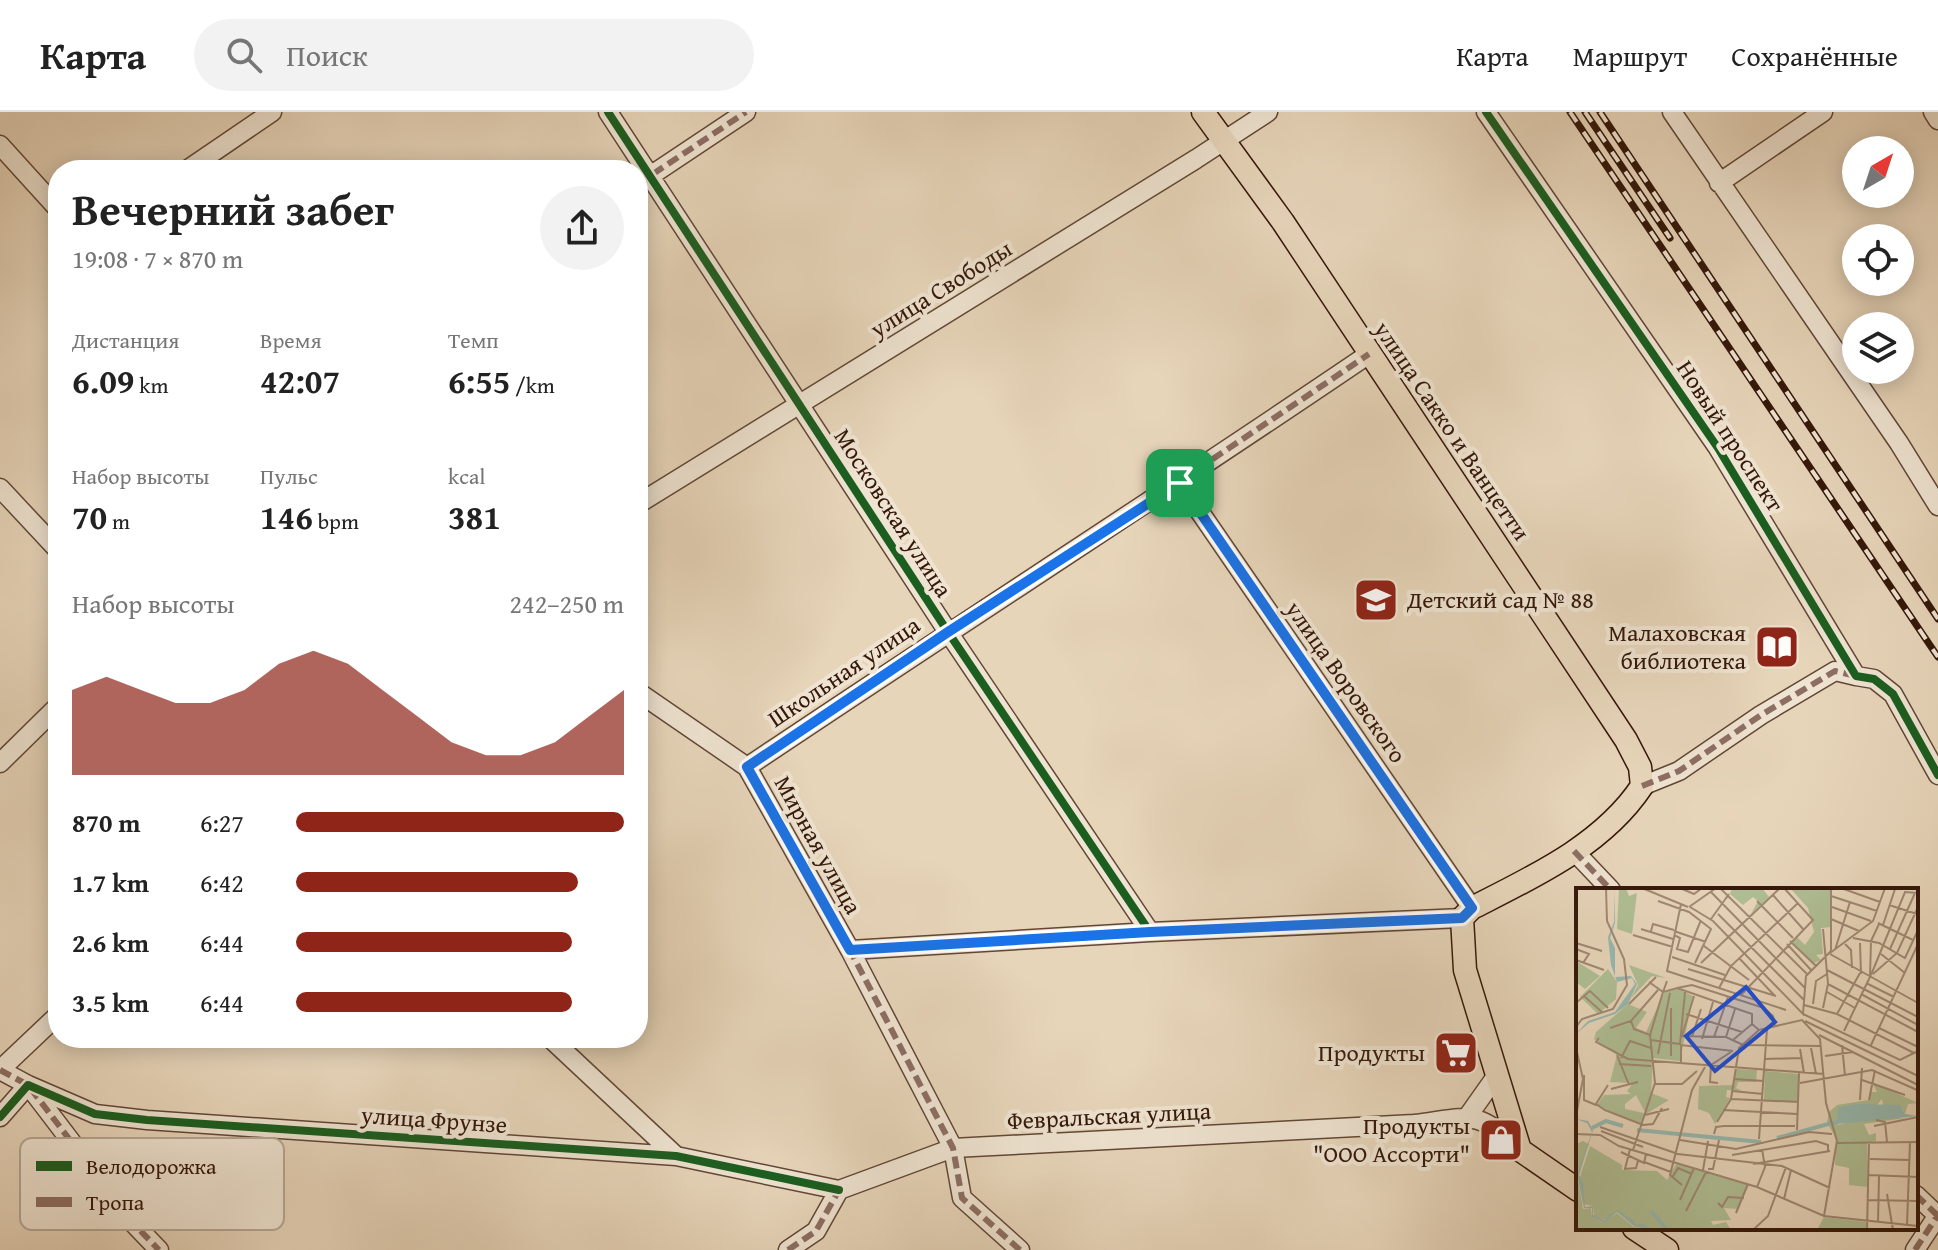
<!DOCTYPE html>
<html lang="ru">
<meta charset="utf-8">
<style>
:root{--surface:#fff;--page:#f2f2f2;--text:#222;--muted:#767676;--line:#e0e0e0;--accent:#8f2418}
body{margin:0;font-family:"Gentium Book Plus",serif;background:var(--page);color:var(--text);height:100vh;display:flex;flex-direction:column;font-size:30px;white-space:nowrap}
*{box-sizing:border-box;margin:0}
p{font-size:26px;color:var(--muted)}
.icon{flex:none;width:44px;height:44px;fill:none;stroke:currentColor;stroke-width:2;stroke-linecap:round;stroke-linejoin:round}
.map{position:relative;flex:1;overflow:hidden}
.panel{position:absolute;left:48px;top:48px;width:600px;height:888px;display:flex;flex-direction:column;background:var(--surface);border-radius:32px;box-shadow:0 4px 20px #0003}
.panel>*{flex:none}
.needle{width:52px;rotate:39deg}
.buttons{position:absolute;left:1842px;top:24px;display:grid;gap:16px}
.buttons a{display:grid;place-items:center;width:72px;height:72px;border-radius:50%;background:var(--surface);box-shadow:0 4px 20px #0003;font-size:40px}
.pin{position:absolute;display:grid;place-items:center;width:68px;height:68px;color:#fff;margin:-34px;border-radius:16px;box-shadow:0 4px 12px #0006}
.round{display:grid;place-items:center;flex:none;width:84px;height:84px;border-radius:42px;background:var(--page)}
.summary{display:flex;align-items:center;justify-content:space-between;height:136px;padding:0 24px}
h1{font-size:44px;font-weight:600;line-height:60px}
.figures{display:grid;grid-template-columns:repeat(3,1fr);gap:12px;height:136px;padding:8px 24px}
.figures div{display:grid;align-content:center}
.figures b{font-size:34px;font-weight:600}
.figures small{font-size:22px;font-weight:400}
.figures p{font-size:22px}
.chart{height:224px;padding:16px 24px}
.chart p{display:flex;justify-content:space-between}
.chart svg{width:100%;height:144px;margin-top:8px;fill:var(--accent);opacity:.7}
ul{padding:0 24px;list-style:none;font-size:26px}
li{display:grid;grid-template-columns:128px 96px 1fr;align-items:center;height:60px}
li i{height:20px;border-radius:10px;background:var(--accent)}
header{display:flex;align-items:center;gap:48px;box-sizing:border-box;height:112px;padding:0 40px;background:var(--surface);border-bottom:2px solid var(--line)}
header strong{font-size:38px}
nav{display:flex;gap:44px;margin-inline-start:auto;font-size:28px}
.search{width:560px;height:72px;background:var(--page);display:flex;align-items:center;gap:20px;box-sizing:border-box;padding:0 28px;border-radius:44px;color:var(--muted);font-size:30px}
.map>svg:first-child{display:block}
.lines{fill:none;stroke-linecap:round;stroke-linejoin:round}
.minor-casing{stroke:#624736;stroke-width:21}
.major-casing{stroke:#35180a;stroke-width:25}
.minor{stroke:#efe4d2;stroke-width:18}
.major{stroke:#e7d5ba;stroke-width:22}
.rail-casing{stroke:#35180a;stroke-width:7}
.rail{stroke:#efe4d2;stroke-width:4;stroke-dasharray:12;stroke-linecap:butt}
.quiet{stroke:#8d6e63;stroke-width:6;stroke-dasharray:12 6;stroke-linecap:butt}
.cycleway-casing{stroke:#efe4d2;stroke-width:13}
.cycleway{stroke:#1b5e20;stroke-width:8}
.route-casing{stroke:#fff;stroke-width:16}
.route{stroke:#1a73e8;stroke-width:10}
.labels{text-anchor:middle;stroke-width:8;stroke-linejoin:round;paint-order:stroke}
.street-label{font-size:24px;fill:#35180a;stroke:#efe4d2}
.poi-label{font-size:24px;fill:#35180a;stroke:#efe4d2;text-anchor:end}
.inset-river{fill:none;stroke:#97b9b0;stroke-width:4}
.inset-road{fill:none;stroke:#a08974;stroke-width:2}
.view{fill:#1d4ed8;fill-opacity:0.15;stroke:#1d4ed8;stroke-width:4}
.inset-edge{fill:none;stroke:#35180a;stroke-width:4}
.key{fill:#efe4d2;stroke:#b7a796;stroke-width:2}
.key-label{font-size:22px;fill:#35180a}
</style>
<header>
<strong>Карта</strong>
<div class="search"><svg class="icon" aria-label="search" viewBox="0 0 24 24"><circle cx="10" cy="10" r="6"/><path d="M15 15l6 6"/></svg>Поиск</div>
<nav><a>Карта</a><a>Маршрут</a><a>Сохранённые</a></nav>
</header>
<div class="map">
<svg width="1938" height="1138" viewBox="0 0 1938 1138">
<rect width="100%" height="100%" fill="#e7d5ba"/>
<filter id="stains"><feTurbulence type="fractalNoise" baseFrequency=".0025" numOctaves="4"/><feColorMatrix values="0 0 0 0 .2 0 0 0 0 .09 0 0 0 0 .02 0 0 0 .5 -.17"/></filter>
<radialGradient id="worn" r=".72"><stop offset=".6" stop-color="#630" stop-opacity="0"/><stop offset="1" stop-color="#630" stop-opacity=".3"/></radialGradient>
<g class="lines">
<g class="minor-casing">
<path id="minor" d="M608,0L948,520L1150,820
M1486,0L1718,336L1856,564L1874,567L1893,582L1938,663
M1672,0L1899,331L1938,394
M1933,0L1938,8
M0,33L58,97
M187,58L272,0
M1719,71L1823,0
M638,72L746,0
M1180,371L1472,796
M0,376L58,438
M638,392L1196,47L1268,0
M638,580L747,655L850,838L953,1036L962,1086L1020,1138
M0,651L58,594
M747,655C954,516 1163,382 1369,242
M1642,674L1679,659L1761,603L1835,559L1856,564
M1574,739L1611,778
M850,838L1150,820L1462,806
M550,926L676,1044
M0,958L28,973L134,1112L159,1138
M0,958L58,903
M1468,1004L1497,963
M0,1005L28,973L95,1002L147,1008L676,1044L839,1078
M1916,1083L1938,1104
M788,1138L816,1119L839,1078L953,1036L1414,1012C1470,1005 1476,996 1520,1038
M1915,1138L1938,1103"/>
</g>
<g class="major-casing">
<path id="major" d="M1203,0L1283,110L1626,628L1640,655L1642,674C1603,733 1533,765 1472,796L1462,806L1465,858L1520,1038L1578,1078
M1634,1116L1667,1138"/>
</g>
<use href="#minor" class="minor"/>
<use href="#major" class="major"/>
<g class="rail-casing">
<path id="rail" d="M1570,0L1938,545
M1585,0L1670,126
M1600,0L1938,507"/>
</g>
<use href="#rail" class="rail"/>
<path class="quiet" d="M638,72L746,0
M1180,371L1472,796
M747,655C954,516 1163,382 1369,242
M1642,674L1679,659L1761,603L1835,559L1856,564
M1574,739L1611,778
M0,958L28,973L134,1112L159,1138
M1916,1083L1938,1104
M788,1138L816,1119L839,1078
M1020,1138L962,1086L953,1036L850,838L1150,820L1462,806
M1915,1138L1938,1103"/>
<g class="cycleway-casing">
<path id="cycleway" d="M608,0L948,520L1150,820
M1486,0L1718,336L1856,564L1874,567L1893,582L1938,663
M0,1005L28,973L95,1002L147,1008L676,1044L839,1078"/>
</g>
<use href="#cycleway" class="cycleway"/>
</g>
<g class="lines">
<g class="route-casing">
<path id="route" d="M1180,371L1472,796L1462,806L1150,820L850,838L747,655L948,520Z"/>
</g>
<use href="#route" class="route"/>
</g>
<defs>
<g id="school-square" transform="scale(2.3)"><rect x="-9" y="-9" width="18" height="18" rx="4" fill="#8f2418" stroke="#efe4d2"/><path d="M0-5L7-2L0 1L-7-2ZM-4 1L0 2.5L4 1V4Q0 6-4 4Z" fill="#fff"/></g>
<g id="library-square" transform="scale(2.3)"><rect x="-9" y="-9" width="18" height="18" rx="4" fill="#8f2418" stroke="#efe4d2"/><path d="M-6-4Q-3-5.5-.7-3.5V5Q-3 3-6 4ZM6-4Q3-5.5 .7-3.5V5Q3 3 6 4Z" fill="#fff"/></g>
<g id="supermarket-square" transform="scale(2.3)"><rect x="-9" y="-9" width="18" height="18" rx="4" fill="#8f2418" stroke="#efe4d2"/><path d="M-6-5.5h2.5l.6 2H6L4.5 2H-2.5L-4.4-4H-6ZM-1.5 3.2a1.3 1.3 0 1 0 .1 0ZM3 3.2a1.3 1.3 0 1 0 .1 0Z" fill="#fff"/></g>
<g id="shop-square" transform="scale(2.3)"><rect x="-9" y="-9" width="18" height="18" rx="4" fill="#8f2418" stroke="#efe4d2"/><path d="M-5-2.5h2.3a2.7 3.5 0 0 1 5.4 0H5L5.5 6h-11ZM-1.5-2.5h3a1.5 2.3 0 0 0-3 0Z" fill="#fff"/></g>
</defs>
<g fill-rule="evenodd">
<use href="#school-square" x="1376" y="488"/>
<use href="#library-square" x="1777" y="535"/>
<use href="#supermarket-square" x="1456" y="941"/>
<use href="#shop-square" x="1501" y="1028"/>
</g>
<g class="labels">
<g class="street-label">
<text transform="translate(941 177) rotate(-32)" y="8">улица Свободы</text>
<text transform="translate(1452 319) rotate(56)" y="8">улица Сакко и Ванцетти</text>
<text transform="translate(1730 324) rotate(57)" y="8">Новый проспект</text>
<text transform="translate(893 401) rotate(57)" y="8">Московская улица</text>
<text transform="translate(844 560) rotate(-34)" y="8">Школьная улица</text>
<text transform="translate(1346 570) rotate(55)" y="8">улица Воровского</text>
<text transform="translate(818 733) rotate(61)" y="8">Мирная улица</text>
<text transform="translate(1109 1004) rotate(-3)" y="8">Февральская улица</text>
<text transform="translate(434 1008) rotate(4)" y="8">улица Фрунзе</text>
</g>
<g class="poi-label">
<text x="1407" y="496" text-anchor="start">Детский сад № 88</text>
<text x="1746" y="529">Малаховская<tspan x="1746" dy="28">библиотека</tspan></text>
<text x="1425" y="949">Продукты</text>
<text x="1470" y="1022">Продукты<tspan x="1470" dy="28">"ООО Ассорти"</tspan></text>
</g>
</g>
<g transform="translate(1576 776)">
<rect width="342" height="342" fill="#e7d5ba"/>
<path d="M43,0H50L53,8L61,5L56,46L41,41ZM156,0H186L193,9L175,26L182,13L177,9L167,17L154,6ZM214,0H254L255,39L245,40L247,66L240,67L245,72L238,75L216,54L221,49L229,57L238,44L232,20ZM0,73L24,88L9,101L0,94ZM53,77L90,90L76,88L55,110L62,97ZM32,81L41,94L40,111L22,126L4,109ZM100,100L117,108L104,173L77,170L75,205L93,212L70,226L60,207L49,216V221L68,225L66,237L21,217L28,207L55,206L51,203L57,195L34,194L41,167L18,151L20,144L52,116L71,124L60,140L70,144L88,105ZM160,181L181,182L180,194H162L160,200L166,203L151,202L150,209L154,210L139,236L133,225L122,221L123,198L158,197ZM189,183L222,186V214L188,212ZM296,194L342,215L332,216L329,226L326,220L307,217L306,211L301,217L262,220V237L288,230H329L288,236L293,247L300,245V253L291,255L292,299L273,297V280L259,277L260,250L251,235L253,224L261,217L293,212L294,204H301ZM7,253L13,256L1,285L7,321L15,320L16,329L27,335L41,325L58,339L75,342L0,341V256ZM14,258L46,277V282L81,283L91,292L100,276L172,297L162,321L148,320L155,332L135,333L137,337L150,334L155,342H78L60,338L42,323L30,333L18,328L17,318L7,316L4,289ZM248,329L290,334V342H241Z" fill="#afbe94"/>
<path d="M38,0L39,35L34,50L39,60V89L55,88L61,96L52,116L39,126L13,135L0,146L12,133L39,124L59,96L56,90L41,94L35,77L32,49L38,34ZM283,216L324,217L329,226L342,228L261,236L262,219ZM0,231L12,233L17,242L3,287L7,296L9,319L17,318V327L29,333L33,327L42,322L58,333L60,338L66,335L78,342L59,339L41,324L28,335L16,329V320H8L1,286L16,244L11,235Z" fill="#97b9b0"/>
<path class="inset-river" d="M16,240L30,233L47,238M61,242L185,254M201,250L267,232M75,323L91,342"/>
<path class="inset-road" d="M66,0L112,19M104,0L118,6L126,0M144,0L231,86M265,0L304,14M135,4L229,100M197,7L227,41M255,8L301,23M82,13L113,24L135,41L119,75M181,13L217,50M105,16L91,83L210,122M313,17L341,26M113,19L140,0M114,19L137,33L227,126L230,88L255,63V0M256,19L295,33M142,26L228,112M135,31L153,6M255,31L283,43M302,35L337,52M307,37L319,1M65,41L97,51M75,43L77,36L98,42M98,43L130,54M57,47L97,59M98,47L104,50L101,61L112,64L125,32M277,50L303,55L329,70L342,42M214,53L240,78M0,55L26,63M284,55L285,86M211,56L235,82M269,56L275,62L276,80M128,58L173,92M0,61L13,66L7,75M314,61L339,5M259,62L274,14M254,65L297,33L309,0M254,66L342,115M305,66L329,85M96,69L149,87M163,70L199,108M0,72L28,82M125,75L204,0M112,81L200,108M251,82L342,129M297,86L321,65L342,19M295,87L329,4L342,5M73,94L87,104L91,93M290,95L318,109M252,96L342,144M101,100L116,97L188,120L197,128L199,139M143,100L155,78L222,15M251,104L279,120M285,106L342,137M165,107L237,32L208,0M8,108L14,103L32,120M118,108L106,148L150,149L167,157L245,158M0,115L8,108L26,124M53,116L80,89M237,116L240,93L251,86M228,117L261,126L338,165M95,120V168M247,120L252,96L247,41M110,126L166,144M227,126L324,172L342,163M261,126L284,85M55,133L58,141L74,147M229,133L342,188M0,139L6,131L37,121L51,97L48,71L31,33L30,0M34,140L55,133L82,102M303,140L342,159M268,143L294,89L295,53L303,36M243,147L342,197M116,149L125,121M138,149L152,109M150,149L159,121M23,150L20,154L52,171L248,186M126,151L137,114M75,152L104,156L109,104M157,152L176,136M266,157L269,188M295,157L342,56M0,160L7,191L0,228M235,160L240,186M224,161L228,185M82,166L94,105M41,167L53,197M249,168L277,164M45,170L54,153L75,160M189,171L225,170M105,174V157L157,163M43,176L75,178M8,187V212L20,217M158,191L188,193M286,192L329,207M142,195L134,194L135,177L155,164M224,195L296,182L341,202M78,196H106L121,183M32,197L20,216L29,222L67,237L77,236L86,220M35,201L62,194M156,203L187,206M155,211L223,214M284,212L286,180M293,212L299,182M147,222L221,226M69,227L93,221M300,232L309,234L311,254M141,234L155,211L163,160L183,142M298,238L342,229M24,239L102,266L206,278L254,300M221,242L223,185M25,243L67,259M0,246L24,247L43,258L181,299L248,328L342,338M138,246L140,239L148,238H219M183,251L191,141M104,252L160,261L233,244L256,246M261,255L342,254M54,261L49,281L60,280L62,273M57,262L79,195L74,147L87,104L101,100L176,126V136L183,142L226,132L244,151L250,215L261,253L248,328M45,264L68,275L70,266M156,267L240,253L252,257V263M294,271L334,272M68,274L95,284M177,276L254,263M132,281H137L143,252M127,282L132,253M293,287L342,289M96,290L102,280L116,286M106,297L94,287L116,202L129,179M181,299L189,279L186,261M311,306L317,342M208,311L215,282M104,312L118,280M292,312L342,313M142,315L146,319L152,309L168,310M110,323L130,284M160,325L172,296M302,334L303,288M331,337L334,254M177,342L192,328L210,279M291,342L293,254"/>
<path class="view" d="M170,99L199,134L139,183L110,148Z"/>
<rect width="342" height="342" class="inset-edge"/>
</g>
<rect x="20" y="1026" width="264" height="92" rx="12" class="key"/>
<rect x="36" y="1049" width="36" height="10" fill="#1b5e20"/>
<rect x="36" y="1085" width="36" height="10" fill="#8d6e63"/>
<g class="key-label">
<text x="86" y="1062">Велодорожка</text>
<text x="86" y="1098">Тропа</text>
</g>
<rect width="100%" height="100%" filter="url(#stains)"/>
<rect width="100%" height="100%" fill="url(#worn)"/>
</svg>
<div class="buttons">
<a><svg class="needle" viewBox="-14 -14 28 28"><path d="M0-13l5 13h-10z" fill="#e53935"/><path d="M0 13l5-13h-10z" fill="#767676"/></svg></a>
<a><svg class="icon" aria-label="locate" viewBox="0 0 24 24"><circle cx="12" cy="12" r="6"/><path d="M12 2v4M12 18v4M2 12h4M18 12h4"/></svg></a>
<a><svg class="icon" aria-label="layers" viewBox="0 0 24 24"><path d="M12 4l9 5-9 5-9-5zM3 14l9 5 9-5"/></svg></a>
</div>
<div class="pin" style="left:1180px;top:371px;background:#1e9e55"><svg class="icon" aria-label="arrive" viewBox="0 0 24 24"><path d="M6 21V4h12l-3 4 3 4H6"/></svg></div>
<section class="panel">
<div class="summary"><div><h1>Вечерний забег</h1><p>19:08 · 7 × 870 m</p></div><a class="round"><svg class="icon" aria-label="share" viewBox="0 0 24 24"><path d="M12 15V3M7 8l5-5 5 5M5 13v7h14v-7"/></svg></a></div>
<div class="figures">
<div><p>Дистанция</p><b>6.09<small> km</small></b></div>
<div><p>Время</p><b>42:07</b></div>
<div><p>Темп</p><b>6:55<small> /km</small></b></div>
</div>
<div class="figures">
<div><p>Набор высоты</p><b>70<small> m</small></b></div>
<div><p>Пульс</p><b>146<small> bpm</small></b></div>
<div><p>kcal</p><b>381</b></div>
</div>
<div class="chart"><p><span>Набор высоты</span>242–250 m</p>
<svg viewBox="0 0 160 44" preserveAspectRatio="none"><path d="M0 44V18L10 14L20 18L30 22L40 22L50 18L60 10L70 6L80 10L90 18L100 26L110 34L120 38L130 38L140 34L150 26L160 18V44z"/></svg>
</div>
<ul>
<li><b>870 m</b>6:27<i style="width:100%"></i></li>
<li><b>1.7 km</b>6:42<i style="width:86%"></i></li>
<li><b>2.6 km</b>6:44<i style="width:84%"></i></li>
<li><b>3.5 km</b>6:44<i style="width:84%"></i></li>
</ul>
</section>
</div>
